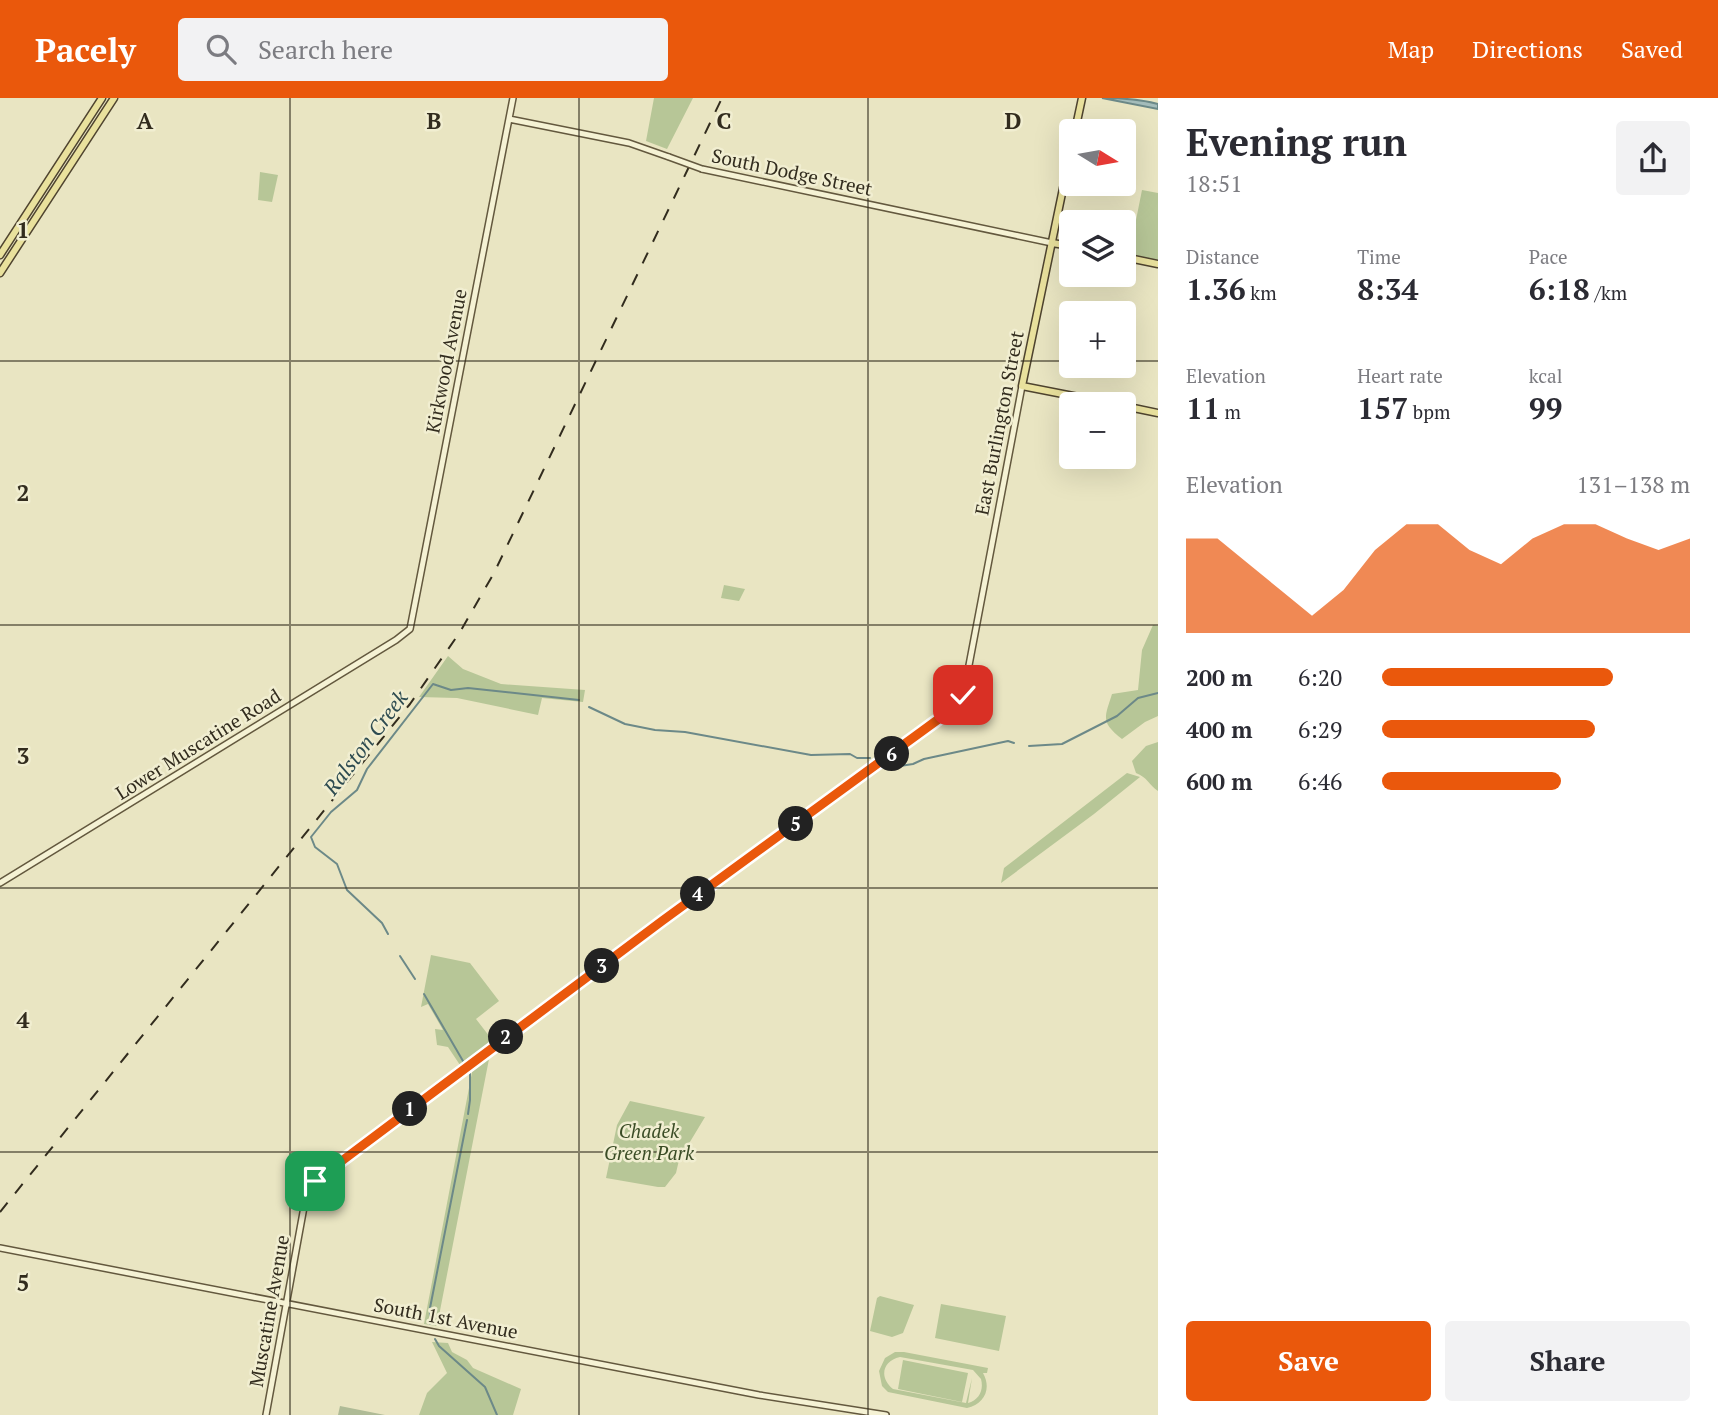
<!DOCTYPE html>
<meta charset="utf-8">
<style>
:root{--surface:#fff;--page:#f2f2f3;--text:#2b2b33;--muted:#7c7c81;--accent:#ea580c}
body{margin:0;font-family:"PT Serif",serif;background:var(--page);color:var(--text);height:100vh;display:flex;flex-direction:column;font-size:26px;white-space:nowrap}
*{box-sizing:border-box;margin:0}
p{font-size:23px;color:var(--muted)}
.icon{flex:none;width:38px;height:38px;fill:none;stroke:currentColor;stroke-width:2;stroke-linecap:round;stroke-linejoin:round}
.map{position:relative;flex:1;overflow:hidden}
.details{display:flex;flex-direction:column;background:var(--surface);width:560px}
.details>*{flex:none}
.needle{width:46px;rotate:101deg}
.fabs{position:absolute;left:1059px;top:21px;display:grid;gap:14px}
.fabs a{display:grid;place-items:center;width:77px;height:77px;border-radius:7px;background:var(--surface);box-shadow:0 7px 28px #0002;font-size:35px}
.pin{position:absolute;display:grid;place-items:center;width:60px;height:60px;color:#fff;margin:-30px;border-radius:14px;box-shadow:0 4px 10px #0006}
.km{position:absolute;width:35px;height:35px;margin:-18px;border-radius:50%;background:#222;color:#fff;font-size:19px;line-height:35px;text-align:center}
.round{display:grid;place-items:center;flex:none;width:74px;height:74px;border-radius:7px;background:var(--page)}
.headline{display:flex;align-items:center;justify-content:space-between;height:119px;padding:0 28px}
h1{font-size:38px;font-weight:600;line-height:52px}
.figures{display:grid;grid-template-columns:repeat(3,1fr);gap:10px;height:119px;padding:7px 28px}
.figures div{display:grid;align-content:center}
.figures b{font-size:30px;font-weight:600}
.figures small{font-size:19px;font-weight:400}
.figures p{font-size:19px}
.chart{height:196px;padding:14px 28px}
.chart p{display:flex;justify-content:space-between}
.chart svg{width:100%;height:126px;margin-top:7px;fill:var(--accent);opacity:.7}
.button{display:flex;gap:14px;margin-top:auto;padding:14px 28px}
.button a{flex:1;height:80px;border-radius:7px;background:var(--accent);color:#fff;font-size:28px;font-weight:600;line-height:80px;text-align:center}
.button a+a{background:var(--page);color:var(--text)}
ul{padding:0 28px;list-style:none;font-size:23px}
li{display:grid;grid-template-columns:112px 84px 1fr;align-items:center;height:52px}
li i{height:18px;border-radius:9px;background:var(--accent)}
header{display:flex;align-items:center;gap:42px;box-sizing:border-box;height:98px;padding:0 35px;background:var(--accent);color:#fff}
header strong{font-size:33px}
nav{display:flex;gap:38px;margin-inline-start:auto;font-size:24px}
.search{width:490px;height:63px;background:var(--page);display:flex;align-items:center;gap:18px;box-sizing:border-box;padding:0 24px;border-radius:7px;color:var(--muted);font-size:26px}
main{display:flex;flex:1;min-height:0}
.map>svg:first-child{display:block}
.green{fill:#b7c697;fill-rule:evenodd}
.cemetery{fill:#afbb96}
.water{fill:#a4bcba;stroke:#6c8988;stroke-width:2}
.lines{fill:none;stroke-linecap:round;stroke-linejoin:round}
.stream{stroke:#6c8988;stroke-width:2}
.secondary-casing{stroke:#63583e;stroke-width:8}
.primary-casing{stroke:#4f442f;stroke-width:9}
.secondary{stroke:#f5f2d4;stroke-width:5}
.primary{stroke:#e9e19d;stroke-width:6}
.rail{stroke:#322c1e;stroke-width:2;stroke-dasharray:12 12;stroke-linecap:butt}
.secondary-bridge-casing{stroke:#63583e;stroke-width:8;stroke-linecap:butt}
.secondary-bridge{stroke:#f5f2d4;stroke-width:5}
.route-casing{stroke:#fff;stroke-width:14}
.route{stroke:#ea580c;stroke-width:9}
.grid{fill:none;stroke:#322c1e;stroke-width:2;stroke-opacity:0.55}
.labels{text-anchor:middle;stroke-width:5;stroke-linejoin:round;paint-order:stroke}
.street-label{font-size:19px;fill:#322c1e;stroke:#f1eed1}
.park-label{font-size:19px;font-style:italic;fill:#3b4d26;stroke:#f1eed1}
.water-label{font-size:21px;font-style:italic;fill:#2e4c51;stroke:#f1eed1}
.grid-label{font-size:23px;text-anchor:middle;font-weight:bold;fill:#322c1e;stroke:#f1eed1;stroke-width:5;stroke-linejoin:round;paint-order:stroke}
</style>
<header>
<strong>Pacely</strong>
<div class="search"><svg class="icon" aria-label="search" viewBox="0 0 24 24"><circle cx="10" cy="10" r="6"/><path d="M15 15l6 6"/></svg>Search here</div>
<nav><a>Map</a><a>Directions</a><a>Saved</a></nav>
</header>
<main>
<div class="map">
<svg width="1158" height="1317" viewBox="0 0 1158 1317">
<rect width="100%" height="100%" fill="#e9e5c2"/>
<path class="green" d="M654,0H693L667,51L646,43Z
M260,74L278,77L272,104L258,102Z
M1142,92L1158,95V163L1129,157Z
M724,487L745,491L739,503L721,500Z
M1153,527L1158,528V618L1145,624L1122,641C1101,624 1104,621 1112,596L1138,592L1142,552Z
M448,558L463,571L501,586L585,592L583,604L542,600L538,617L457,600L419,599Z
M1158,644V693C1149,687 1147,679 1136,675L1132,663L1146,648Z
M1127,675L1140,679L1094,716L1001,785L1004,770Z
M431,857L470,865L499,903L476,921L493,943L460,967L448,949L437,947L435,931L443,932L428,906L421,909Z
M489,961L437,1228L424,1226L473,969Z
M630,1003L705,1019L679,1062L676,1075L665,1089H658L606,1080L617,1027Z
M880,1198L914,1207L903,1235L892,1239L870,1233L877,1200Z
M941,1206L1006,1218L999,1253L935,1240Z
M432,1244L448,1245L452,1254L467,1262L473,1270L521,1291L513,1317H419L427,1295L447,1275Z
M895,1254H904L988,1270L987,1275H983C992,1291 984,1306 967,1310L888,1294L882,1288L879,1273L885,1260ZM900,1259L973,1272L981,1281C984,1292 979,1302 968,1305L972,1280L966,1305L893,1291C879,1280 882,1263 900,1259Z
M903,1262L968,1275L962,1304L898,1291Z"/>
<path class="cemetery" d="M340,1308L385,1317H338Z"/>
<path class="water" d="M1102,0C1121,0 1139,1 1158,6V11Z"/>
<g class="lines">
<path class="stream" d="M589,609L625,626L655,632L685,634L811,657L850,656L857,660H870
M1029,648L1062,646L1117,618L1138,600L1158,595
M887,670L913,666L924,661L1008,643L1014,645
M388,836L382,825L347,792L337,766L315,749L311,739L331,714L357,692L367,671L433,586L451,592L468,590L579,602
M400,858L415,881
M424,896L463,963
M468,1016L470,1002V975
M430,1226V1210L467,1022
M435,1241L439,1248L485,1289L497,1317"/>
<g class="secondary-casing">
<path id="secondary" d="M509,21L629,45L669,59
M702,71L1052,145
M0,785L396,542L410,531L513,0
M0,1150L759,1297L886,1317
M266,1317L306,1098L315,1083L662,823L962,604L1022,288"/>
</g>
<g class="primary-casing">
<path id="primary" d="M1075,33L1082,0
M1071,52L1022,288L1114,306
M1052,145L1071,148
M0,157L102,0
M1124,159L1158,166
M0,175L114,0
M1124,308L1158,315"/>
</g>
<use href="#secondary" class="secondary"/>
<use href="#primary" class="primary"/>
<path class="rail" d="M0,1114L410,606L460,534L494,475L722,0"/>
<g class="secondary-bridge-casing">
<path id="secondary-bridge" d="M669,59L702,71"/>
</g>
<use href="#secondary-bridge" class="secondary-bridge"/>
</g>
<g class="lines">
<g class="route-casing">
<path id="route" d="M315,1083L662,823L962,604L963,597"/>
</g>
<use href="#route" class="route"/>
</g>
<path class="grid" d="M290,0V1317M579,0V1317M868,0V1317M0,263H1071M1124,263H1158M0,527H1158M0,790H1158M0,1054H1158"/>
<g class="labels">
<g class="street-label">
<text transform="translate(792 74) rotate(12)" y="7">South Dodge Street</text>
<text transform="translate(446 263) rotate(-79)" y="7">Kirkwood Avenue</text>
<text transform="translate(999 325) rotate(-79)" y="7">East Burlington Street</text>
<text transform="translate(198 646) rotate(-32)" y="7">Lower Muscatine Road</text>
<text transform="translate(269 1213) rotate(-80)" y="7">Muscatine Avenue</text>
<text transform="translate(446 1220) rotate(11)" y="7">South 1st Avenue</text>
</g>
<g class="park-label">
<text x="649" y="1040">Chadek<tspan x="649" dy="22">Green Park</tspan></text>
</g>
<g class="water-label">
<text transform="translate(366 645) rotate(-53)" y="7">Ralston Creek</text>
</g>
</g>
<g class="grid-label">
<text x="145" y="31">A</text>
<text x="434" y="31">B</text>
<text x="724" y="31">C</text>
<text x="1013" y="31">D</text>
<text x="23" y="140">1</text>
<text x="23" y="403">2</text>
<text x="23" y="666">3</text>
<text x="23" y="930">4</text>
<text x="23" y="1193">5</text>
</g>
</svg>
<div class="fabs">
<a><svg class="needle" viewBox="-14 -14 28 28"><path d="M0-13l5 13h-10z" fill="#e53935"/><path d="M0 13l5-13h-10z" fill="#7c7c81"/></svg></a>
<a><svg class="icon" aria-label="layers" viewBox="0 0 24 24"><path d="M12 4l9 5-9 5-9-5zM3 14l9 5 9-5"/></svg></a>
<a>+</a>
<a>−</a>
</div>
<div class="pin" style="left:315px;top:1083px;background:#1e9e55"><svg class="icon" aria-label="arrive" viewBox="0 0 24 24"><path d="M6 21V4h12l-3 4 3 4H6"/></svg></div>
<div class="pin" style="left:963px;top:597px;background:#d93025"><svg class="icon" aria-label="check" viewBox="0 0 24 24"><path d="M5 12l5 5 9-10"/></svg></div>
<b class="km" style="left:410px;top:1011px">1</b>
<b class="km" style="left:506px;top:939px">2</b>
<b class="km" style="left:602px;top:868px">3</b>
<b class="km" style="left:698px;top:796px">4</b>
<b class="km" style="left:796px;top:726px">5</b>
<b class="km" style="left:892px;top:656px">6</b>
</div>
<section class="details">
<div class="headline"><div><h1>Evening run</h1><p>18:51</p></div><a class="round"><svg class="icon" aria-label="share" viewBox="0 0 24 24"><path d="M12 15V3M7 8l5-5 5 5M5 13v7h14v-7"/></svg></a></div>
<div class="figures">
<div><p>Distance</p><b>1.36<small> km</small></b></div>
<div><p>Time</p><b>8:34</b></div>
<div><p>Pace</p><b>6:18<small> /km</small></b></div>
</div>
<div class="figures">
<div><p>Elevation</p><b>11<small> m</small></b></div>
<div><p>Heart rate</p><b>157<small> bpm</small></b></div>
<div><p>kcal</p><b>99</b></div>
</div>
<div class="chart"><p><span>Elevation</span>131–138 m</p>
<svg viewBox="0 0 160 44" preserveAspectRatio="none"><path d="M0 44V11L10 11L20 20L30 29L40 38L50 29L60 15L70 6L80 6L90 15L100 20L110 11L120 6L130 6L140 11L150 15L160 11V44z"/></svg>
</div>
<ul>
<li><b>200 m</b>6:20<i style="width:75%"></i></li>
<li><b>400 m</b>6:29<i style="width:69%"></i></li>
<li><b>600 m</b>6:46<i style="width:58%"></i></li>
</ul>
<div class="button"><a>Save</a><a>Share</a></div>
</section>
</main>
